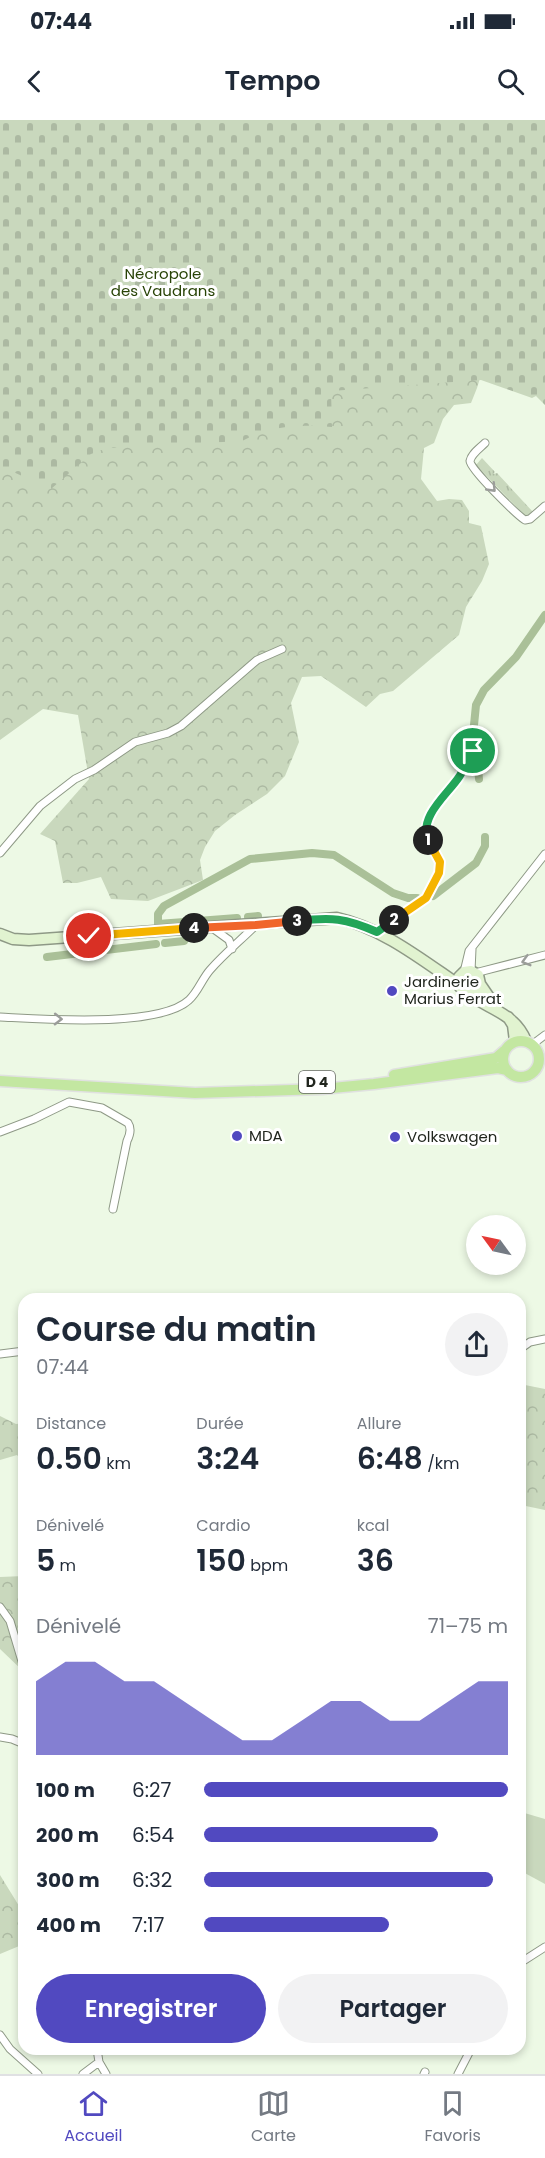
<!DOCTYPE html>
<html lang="fr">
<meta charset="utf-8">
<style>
:root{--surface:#fff;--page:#f2f2f3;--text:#1f2937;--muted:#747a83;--line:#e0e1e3;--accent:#5149c0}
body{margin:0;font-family:Poppins,sans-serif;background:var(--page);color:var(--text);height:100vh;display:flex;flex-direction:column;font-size:22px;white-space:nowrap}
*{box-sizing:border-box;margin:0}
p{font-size:20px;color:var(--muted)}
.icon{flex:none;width:33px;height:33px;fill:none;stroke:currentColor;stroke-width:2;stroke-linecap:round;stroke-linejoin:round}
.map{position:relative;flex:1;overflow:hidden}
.side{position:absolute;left:18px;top:1173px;width:508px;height:762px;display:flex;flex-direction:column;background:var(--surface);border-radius:18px;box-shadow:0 3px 9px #0003}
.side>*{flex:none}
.needle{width:39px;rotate:303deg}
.fabs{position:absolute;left:466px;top:1095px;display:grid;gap:12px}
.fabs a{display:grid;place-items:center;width:60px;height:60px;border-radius:50%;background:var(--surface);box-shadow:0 3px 9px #0003;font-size:30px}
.pin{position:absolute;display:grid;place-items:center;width:51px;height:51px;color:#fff;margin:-26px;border:3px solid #fff;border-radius:50%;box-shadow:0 2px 6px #0007}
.km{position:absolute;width:30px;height:30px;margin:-15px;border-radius:50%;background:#222;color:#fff;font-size:16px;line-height:30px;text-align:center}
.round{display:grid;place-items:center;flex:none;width:63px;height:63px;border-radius:32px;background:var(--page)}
.summary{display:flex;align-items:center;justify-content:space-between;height:102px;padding:0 18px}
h1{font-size:33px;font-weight:600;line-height:45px}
.figures{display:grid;grid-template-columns:repeat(3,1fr);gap:9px;height:102px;padding:6px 18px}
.figures div{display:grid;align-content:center}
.figures b{font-size:30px;font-weight:600}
.figures small{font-size:16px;font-weight:400}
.figures p{font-size:16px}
.chart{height:168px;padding:12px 18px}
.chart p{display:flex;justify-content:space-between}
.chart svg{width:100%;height:108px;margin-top:6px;fill:var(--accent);opacity:.7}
.cta{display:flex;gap:12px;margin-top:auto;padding:12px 18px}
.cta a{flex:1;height:69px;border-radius:36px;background:var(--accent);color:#fff;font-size:24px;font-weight:600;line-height:69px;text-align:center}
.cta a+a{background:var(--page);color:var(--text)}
ul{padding:0 18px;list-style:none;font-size:20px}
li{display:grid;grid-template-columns:96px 72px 1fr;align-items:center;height:45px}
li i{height:15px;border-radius:8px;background:var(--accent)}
.status{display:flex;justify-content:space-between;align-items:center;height:42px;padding:0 30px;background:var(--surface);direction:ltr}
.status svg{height:16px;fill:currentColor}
header{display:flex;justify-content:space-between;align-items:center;height:78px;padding:0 18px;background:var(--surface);font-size:27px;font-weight:600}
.tab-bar{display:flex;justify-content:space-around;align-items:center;height:84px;border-top:2px solid var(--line);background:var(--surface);font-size:16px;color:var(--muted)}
.tab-bar a{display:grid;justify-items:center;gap:3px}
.tab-bar .current{color:var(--accent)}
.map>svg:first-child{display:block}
.grass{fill:url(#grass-tufts)}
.forest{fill:url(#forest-crowns)}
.cemetery{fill:url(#cemetery-stones)}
.pitch{fill:#c9d8bd}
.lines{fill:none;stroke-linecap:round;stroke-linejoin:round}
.canal{stroke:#aac098;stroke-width:8}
.street-casing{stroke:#8e9986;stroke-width:9}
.secondary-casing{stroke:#8e9986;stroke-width:13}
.primary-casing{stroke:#e0e1e0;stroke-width:13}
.street{stroke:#fff;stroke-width:7}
.secondary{stroke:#e1f3d0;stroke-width:10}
.primary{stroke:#c3e7a1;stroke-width:10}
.oneway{stroke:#9b9d9a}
.split-1-casing{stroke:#fff;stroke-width:12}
.split-2-casing{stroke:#fff;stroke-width:12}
.split-3-casing{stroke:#fff;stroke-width:12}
.split-4-casing{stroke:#fff;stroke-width:12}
.split-5-casing{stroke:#fff;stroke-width:12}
.split-1{stroke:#22a559;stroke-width:8}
.split-2{stroke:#f5b400;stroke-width:8}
.split-3{stroke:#22a559;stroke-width:8}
.split-4{stroke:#f0652b;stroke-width:8}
.split-5{stroke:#f5b400;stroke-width:8}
.poi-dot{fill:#5149c0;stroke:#fff;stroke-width:2}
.labels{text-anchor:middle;stroke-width:6;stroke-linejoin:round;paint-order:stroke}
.shield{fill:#fff;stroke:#646762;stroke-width:1.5}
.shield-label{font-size:14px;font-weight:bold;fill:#21261e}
.park-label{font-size:15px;fill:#284306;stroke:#fff}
.poi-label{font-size:15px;fill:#21261e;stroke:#fff;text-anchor:start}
</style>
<div class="status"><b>07:44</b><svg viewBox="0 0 49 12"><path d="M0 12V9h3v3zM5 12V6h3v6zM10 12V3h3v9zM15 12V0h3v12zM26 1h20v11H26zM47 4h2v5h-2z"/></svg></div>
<header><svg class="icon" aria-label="back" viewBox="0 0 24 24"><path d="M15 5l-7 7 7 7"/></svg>Tempo<svg class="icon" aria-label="search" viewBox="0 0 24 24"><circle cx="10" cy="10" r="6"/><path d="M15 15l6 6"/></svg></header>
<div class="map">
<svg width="545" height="1954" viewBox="0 0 545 1954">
<defs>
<pattern id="grass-tufts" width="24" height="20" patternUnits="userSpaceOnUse" patternTransform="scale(1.5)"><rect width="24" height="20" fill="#c9d8bd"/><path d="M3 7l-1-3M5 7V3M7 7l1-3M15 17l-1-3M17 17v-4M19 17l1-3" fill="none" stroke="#acb9a2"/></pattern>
<pattern id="forest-crowns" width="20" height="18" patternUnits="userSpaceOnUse" patternTransform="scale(1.5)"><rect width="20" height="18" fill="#c9d8bd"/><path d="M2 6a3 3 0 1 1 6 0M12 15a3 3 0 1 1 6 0" fill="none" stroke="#acb9a2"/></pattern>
<pattern id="cemetery-stones" width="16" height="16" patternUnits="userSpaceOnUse" patternTransform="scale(1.5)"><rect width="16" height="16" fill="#c9d8bd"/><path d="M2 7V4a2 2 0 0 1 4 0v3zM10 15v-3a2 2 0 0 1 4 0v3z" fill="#acb9a2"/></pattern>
</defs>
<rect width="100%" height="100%" fill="#edf9e5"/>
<path class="grass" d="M482,338L495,352L493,354L497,353L533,392L528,396L524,395L476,345Z"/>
<path class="forest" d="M0,219L488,232L477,268L471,283L454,285L443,299L434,323L424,328L421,359L437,381L449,379L462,380L469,391V403L481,406L489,444L482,461L466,487L459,515L393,571L380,574L366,587L321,556L302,557L291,583L299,622L285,656L267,674L235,695L215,711L205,727L200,740L203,760L148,781L111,779L101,757L77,763H63L55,721L40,714L89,659L78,595L43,589L0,620Z
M520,1264L545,1269V1390L521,1385Z
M0,1296L16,1304L24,1303V1343L17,1335L0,1340Z
M24,1456V1552L0,1529V1457Z
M0,1755L24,1794V1824L0,1834Z"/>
<path class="cemetery" d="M0,0H545V285L536,276L532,278L481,260L331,271L332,307C298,304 273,305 242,321L107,328L91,334L51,369L0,346Z"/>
<path class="pitch" d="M521,1692L545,1699V1764L521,1751Z"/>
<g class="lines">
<path class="canal" d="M479,659L474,605L476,585L484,570L516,537L545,495
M433,776L476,743L485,726V717
M248,797L258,796
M237,798L158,804V794L164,786L250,739L312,733L334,735L393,773L408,778H417
M165,823L184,821
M47,837L156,824"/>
<g class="street-casing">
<path id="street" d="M485,323C480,328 471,334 470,341C470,349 517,395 525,400L530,399L545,386
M0,733L40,686L75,659L94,650L135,622L168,613L181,606L257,540L282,529
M211,807L229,820L232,829
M377,812L400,795L422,782L431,769L439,753L440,743L427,718L426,704L434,689L459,657L469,635L479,629L486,618
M471,851L472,829
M464,852L469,831L545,734
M475,853L545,835
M0,897C42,899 159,908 189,880C198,872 202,859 210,850C224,834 241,820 256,805
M533,924L545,915
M0,1012L34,999L69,982L102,988L128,1003C132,1009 130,1015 127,1021L113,1089
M520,1229L530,1222L545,1219
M0,1234L24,1231
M0,1487L10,1501L24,1548
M0,1617L12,1619L24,1624
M520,1843L545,1827
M0,1915L10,1929L38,1954
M97,1929L99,1942L106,1954
M83,1954L99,1942
M424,1954L425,1952
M458,1954L471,1929"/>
</g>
<g class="secondary-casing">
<path id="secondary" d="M0,814L13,819L29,820L337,798C382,808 421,839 459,865
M480,864L497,889
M467,872L475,871L480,864L478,855L471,851L464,852L459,857L460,867C482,889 513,889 526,921
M508,897L513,905L515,921"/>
</g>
<g class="primary-casing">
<path id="primary" d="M503 939a18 18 0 1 1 36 0a18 18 0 1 1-36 0Z
M394,955L496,938L504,931
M0,961L195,973L322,969L374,964L498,948L507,950"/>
</g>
<use href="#street" class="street"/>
<use href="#secondary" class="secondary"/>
<use href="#primary" class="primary"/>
</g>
<defs><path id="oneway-chevron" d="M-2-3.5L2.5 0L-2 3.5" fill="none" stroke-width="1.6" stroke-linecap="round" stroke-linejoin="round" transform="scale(1.5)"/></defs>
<g class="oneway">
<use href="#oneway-chevron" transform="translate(492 368) rotate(46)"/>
<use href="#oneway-chevron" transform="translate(526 841) rotate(164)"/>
<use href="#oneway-chevron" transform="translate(58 899) rotate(1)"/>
</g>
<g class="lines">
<g class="split-1-casing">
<path id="split-1" d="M428,720C419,696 447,675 459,657C465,649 466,638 473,631"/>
</g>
<g class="split-2-casing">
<path id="split-2" d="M394,800L426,778L439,753L440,742L428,720"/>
</g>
<g class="split-3-casing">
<path id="split-3" d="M297,801C332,797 345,798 377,812L394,800"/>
</g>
<g class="split-4-casing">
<path id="split-4" d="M194,808L256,805L297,801"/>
</g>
<g class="split-5-casing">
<path id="split-5" d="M89,816L194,808"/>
</g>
<use href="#split-1" class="split-1"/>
<use href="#split-2" class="split-2"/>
<use href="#split-3" class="split-3"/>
<use href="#split-4" class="split-4"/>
<use href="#split-5" class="split-5"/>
</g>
<g class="poi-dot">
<circle cx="392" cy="871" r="6"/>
<circle cx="237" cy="1016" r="6"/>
<circle cx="395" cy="1017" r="6"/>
</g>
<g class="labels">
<rect class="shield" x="299" y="951" width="36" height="22" rx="4.5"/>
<g class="shield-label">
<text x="317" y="967">D 4</text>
</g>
<g class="park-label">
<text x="163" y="159">Nécropole<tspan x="163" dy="17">des Vaudrans</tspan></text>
</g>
<g class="poi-label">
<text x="404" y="867">Jardinerie<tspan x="404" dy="17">Marius Ferrat</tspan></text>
<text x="249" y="1021">MDA</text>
<text x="407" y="1022">Volkswagen</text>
</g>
</g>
</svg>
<div class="fabs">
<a><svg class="needle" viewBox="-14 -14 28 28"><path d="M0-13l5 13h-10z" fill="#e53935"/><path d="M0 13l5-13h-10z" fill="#747a83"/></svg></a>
</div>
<div class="pin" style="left:473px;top:631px;background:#1e9e55"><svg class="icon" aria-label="arrive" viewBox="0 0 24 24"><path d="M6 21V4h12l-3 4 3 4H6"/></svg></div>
<div class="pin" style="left:89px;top:816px;background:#d93025"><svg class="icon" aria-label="check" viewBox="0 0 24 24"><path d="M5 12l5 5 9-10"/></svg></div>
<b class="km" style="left:428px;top:720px">1</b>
<b class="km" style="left:394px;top:800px">2</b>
<b class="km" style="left:297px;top:801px">3</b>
<b class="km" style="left:194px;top:808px">4</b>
<section class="side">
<div class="summary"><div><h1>Course du matin</h1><p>07:44</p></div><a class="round"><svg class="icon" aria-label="share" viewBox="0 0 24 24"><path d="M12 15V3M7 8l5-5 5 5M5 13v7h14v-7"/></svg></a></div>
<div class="figures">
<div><p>Distance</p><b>0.50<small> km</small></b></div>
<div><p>Durée</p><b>3:24</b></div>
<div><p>Allure</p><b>6:48<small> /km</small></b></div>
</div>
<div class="figures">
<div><p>Dénivelé</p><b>5<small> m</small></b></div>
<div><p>Cardio</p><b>150<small> bpm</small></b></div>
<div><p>kcal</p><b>36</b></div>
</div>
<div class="chart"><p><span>Dénivelé</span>71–75 m</p>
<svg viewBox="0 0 160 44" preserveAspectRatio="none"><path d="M0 44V14L10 6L20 6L30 14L40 14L50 22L60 30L70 38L80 38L90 30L100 22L110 22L120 30L130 30L140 22L150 14L160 14V44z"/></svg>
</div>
<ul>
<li><b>100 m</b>6:27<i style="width:100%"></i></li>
<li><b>200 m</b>6:54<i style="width:77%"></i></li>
<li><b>300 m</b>6:32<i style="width:95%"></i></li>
<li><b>400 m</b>7:17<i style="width:61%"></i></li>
</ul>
<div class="cta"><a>Enregistrer</a><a>Partager</a></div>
</section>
</div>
<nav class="tab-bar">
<a class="current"><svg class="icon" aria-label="home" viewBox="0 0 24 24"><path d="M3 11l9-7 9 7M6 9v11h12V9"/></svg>Accueil</a>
<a><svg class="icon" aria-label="map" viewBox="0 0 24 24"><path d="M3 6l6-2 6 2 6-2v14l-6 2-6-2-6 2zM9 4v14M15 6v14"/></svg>Carte</a>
<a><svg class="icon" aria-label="saved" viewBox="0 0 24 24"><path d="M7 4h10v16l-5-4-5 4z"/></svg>Favoris</a>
</nav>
